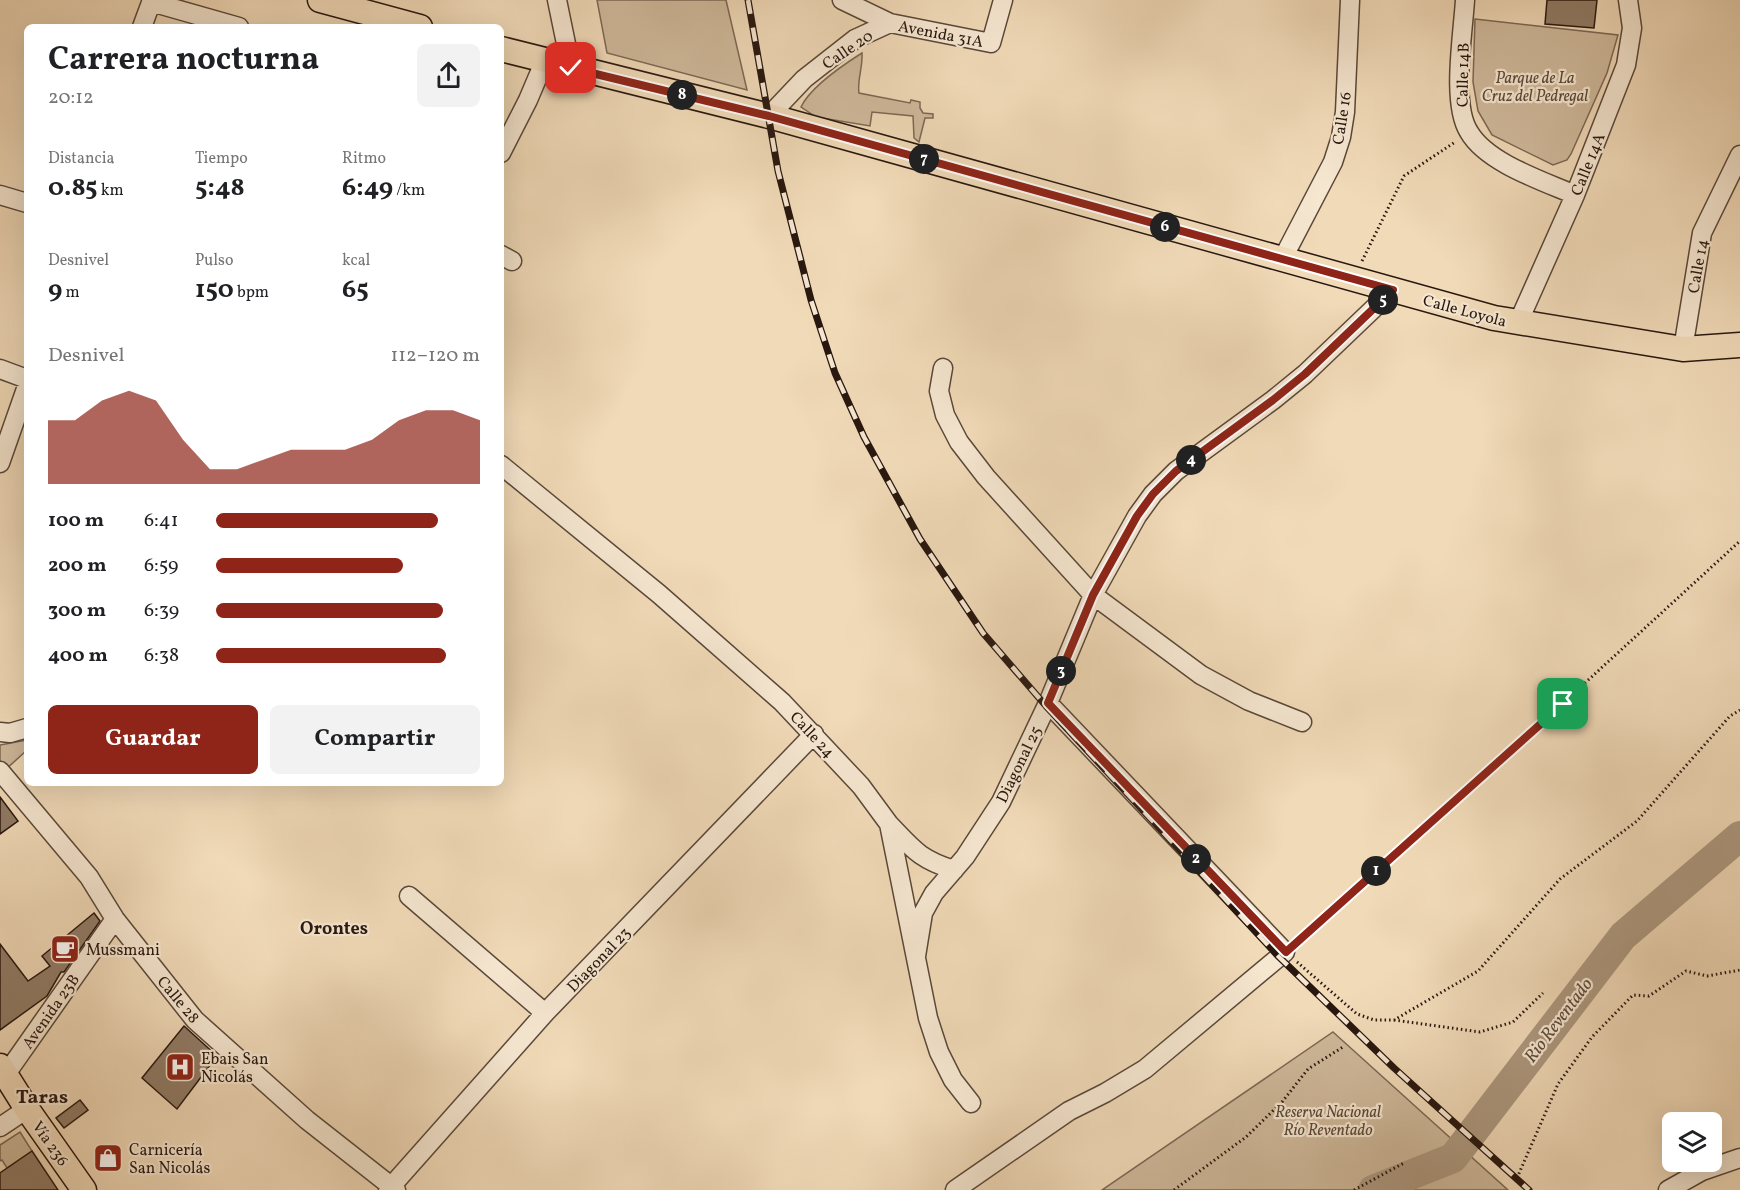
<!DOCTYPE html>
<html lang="es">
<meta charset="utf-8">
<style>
:root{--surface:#fff;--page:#f2f2f2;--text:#202124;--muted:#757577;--accent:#8f2418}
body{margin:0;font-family:Vollkorn,serif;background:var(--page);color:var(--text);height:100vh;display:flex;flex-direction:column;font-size:22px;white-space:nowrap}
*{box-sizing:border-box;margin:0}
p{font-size:20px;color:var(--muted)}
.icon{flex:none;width:33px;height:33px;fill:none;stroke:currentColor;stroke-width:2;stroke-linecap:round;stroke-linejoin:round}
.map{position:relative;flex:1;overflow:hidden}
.panel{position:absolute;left:24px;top:24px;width:480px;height:762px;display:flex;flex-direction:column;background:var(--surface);border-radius:9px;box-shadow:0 6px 24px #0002}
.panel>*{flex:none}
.tools{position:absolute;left:1662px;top:1112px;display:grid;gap:12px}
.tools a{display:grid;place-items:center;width:60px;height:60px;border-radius:9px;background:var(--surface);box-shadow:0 6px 24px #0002;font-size:30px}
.pin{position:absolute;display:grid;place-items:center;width:51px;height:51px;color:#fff;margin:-26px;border-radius:12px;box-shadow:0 3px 9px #0006}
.km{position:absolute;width:30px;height:30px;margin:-15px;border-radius:50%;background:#222;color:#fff;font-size:16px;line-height:30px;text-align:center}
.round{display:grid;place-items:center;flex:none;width:63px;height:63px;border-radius:9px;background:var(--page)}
.overview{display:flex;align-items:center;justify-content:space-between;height:102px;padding:0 24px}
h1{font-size:33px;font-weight:700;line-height:45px}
.stats{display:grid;grid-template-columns:repeat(3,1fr);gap:9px;height:102px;padding:6px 24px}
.stats div{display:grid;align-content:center}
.stats b{font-size:26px;font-weight:700}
.stats small{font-size:16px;font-weight:400}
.stats p{font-size:16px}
.chart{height:168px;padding:12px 24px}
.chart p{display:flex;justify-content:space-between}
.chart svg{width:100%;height:108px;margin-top:6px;fill:var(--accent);opacity:.7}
.button{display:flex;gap:12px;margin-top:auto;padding:12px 24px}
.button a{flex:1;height:69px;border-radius:9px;background:var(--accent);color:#fff;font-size:24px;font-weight:700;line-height:69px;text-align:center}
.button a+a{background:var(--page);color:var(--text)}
ul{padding:0 24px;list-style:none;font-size:20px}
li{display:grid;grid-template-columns:96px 72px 1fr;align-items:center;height:45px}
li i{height:15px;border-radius:8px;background:var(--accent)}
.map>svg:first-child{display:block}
.green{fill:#cfb99b;stroke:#7c6855;stroke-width:1.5}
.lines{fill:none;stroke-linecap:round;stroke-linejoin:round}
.river{stroke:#ad987f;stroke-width:30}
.building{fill:#917c67;stroke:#28170f;stroke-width:1.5}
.minor-casing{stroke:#5a4839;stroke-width:21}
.major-casing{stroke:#28170f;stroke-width:27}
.path{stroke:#28170f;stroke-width:3;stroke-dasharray:1.5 3;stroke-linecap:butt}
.minor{stroke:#f6e7d1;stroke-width:18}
.major{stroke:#f1dab8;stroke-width:24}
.rail-casing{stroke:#28170f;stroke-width:7}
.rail{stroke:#f6e7d1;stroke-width:4.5;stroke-dasharray:14;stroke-linecap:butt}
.route-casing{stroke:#fff;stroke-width:12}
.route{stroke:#8f2418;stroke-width:8}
.labels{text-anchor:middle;stroke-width:4.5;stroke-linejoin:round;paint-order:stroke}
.street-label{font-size:16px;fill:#28170f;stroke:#f6e7d1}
.park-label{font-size:16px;font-style:italic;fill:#5a4839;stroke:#f6e7d1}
.poi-label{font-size:16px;fill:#28170f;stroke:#f6e7d1;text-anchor:start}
.neighbourhood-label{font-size:18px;font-weight:bold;fill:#28170f;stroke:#f6e7d1}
.water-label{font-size:18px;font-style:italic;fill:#5d4b3c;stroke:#f6e7d1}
.quarter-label{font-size:20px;font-weight:bold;fill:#28170f;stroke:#f6e7d1}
</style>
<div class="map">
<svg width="1740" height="1190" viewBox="0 0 1740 1190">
<rect width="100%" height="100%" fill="#f1dab8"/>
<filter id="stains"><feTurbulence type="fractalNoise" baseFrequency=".00333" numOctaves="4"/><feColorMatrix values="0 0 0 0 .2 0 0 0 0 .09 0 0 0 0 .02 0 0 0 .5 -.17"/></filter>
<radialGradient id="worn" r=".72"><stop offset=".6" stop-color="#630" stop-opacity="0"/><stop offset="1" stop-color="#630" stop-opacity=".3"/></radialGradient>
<path class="green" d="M597,0H726L747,90L607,53Z
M1475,19L1618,35L1607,73L1571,154L1567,160L1553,165L1492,135L1478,111L1473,82Z
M862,53C863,67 857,80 859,93L910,103L911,100L920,102V108L923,113L933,114V118H925L919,142L914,138L913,116L872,112L870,126L816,117L801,107C810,88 843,65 862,53Z
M27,740V750L3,772L0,768V745Z
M1333,1032L1508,1190H1102Z
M20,1132L32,1151L7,1168L2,1160L0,1161V1145Z"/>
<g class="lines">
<path class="river" d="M1373,1190L1453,1158L1623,936L1740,836"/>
</g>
<path class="building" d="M1547,0H1597L1594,28L1545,24Z
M0,797L18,821L0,834Z
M94,913L100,921L64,972H61L47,996L0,1030V944L28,981L50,966L42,956Z
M184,1026L217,1056L177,1109L142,1078Z
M80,1100L88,1110L64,1128L56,1118Z
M32,1151L58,1190H0V1173Z"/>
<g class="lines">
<g class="minor-casing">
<path id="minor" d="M557,0L571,68
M1465,0C1463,34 1451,104 1469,132C1487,163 1543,181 1575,195
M151,2L239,27
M890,23L991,43L1003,0
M142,27L152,0
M769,116L804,79L855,39L890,23L842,0
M501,153L528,100L545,60
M0,195L27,203
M501,255L512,261
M1282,260L1333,162L1341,137L1345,112L1350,0
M1518,323L1575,195L1626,65L1632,28L1628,0
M1683,349L1702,233L1740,155
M943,368L939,391L945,415L959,442L986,477L1093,595L1201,675L1249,701L1302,722
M0,369L27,379
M0,463L27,386
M501,465L659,594L782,702L861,786L889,824L928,1018L939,1052L953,1080L971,1103
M0,732L10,733L27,728
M0,771L89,877L115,919L195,1020L307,1120L396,1190
M889,824C913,849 919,859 954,870
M409,896L545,1013
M916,956L923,913L934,893L965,857L1001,802L1048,703L1093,595L1137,516L1153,494L1176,471L1273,400L1305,374L1393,290
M6,1074L115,919
M0,1127L27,1109
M388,1190L545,1013L814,734
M955,1190L1069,1111L1105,1093L1145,1069L1285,952L1048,703
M1668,1190L1702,1171L1740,1158"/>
</g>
<g class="major-casing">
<path id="major" d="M320,0L420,27
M501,49L769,116L1494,318L1683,349L1740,345
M0,1066L27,1109L84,1190"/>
</g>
<path class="path" d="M1362,261L1404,176L1455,142
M1297,942L1456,801L1740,541
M1297,962L1357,1014L1374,1020H1394L1478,971L1560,879L1637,821L1730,716L1740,710
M1394,1020L1480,1032L1513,1022L1543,993
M1517,1178L1558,1084L1592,1037L1633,995L1649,996L1686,971L1707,976L1740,970
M1174,1190L1246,1137L1282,1102L1308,1069L1343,1047
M1354,1190L1404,1163"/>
<use href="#minor" class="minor"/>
<use href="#major" class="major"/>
<g class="rail-casing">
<path id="rail" d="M748,0L778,171L811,300L835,373L864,437L920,539L983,633L1046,706L1279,957L1394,1068L1529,1190"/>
</g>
<use href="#rail" class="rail"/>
</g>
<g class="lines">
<g class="route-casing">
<path id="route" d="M571,68L769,116L1393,290L1305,374L1273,400L1176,471L1153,494L1137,516L1093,595L1048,703L1286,952L1563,704"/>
</g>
<use href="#route" class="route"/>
</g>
<defs>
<g id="cafe-square" transform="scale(1.5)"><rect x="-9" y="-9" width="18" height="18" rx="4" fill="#8f2418" stroke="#f6e7d1"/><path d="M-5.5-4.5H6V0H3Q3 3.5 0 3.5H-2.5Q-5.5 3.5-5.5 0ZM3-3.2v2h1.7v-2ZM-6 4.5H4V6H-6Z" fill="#fff"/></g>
<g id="hospital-square" transform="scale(1.5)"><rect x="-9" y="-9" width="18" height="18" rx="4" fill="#8f2418" stroke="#f6e7d1"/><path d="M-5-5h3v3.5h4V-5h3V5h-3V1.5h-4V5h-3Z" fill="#fff"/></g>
<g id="shop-square" transform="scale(1.5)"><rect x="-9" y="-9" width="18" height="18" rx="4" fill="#8f2418" stroke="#f6e7d1"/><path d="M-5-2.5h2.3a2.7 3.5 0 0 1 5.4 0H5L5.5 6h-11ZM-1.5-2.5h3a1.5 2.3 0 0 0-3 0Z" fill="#fff"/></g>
</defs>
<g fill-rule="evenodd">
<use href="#cafe-square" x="65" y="949"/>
<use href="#hospital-square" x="180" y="1067"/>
<use href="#shop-square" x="108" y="1158"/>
</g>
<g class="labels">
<g class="street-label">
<text transform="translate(941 33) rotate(11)" y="6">Avenida 31A</text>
<text transform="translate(847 49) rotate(-34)" y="6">Calle 20</text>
<text transform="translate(1462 75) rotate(-89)" y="6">Calle 14B</text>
<text transform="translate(1341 118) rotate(-81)" y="6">Calle 16</text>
<text transform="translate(1587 164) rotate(-68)" y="6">Calle 14A</text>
<text transform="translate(1697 266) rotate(-80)" y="6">Calle 14</text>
<text transform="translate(1465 310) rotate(15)" y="6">Calle Loyola</text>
<text transform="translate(813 734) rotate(47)" y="6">Calle 24</text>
<text transform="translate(1018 764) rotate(-64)" y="6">Diagonal 25</text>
<text transform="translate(598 959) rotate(-46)" y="6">Diagonal 23</text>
<text transform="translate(179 999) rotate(50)" y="6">Calle 28</text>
<text transform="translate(50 1011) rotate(-55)" y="6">Avenida 23B</text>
<text transform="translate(51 1143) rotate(55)" y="6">Vía 236</text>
</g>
<g class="park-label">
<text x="1535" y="83">Parque de La<tspan x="1535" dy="18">Cruz del Pedregal</tspan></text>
<text x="1328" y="1117">Reserva Nacional<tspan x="1328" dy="18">Río Reventado</tspan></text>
</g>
<g class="poi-label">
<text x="86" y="955">Mussmani</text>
<text x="201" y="1064">Ebais San<tspan x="201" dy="18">Nicolás</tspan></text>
<text x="129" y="1155">Carnicería<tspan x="129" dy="18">San Nicolás</tspan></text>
</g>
<g class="neighbourhood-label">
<text x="334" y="934">Orontes</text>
</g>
<g class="water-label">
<text transform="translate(1558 1020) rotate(-53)" y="6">Rio Reventado</text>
</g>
<g class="quarter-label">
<text x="42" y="1103">Taras</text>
</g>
</g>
<rect width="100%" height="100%" filter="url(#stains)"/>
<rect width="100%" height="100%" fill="url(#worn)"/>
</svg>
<div class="tools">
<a><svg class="icon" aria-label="layers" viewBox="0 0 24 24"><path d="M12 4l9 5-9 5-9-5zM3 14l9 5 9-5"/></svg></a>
</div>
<div class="pin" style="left:1563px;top:704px;background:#1e9e55"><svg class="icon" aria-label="arrive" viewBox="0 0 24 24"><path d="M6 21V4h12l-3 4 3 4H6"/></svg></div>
<div class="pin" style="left:571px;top:68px;background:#d93025"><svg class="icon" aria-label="check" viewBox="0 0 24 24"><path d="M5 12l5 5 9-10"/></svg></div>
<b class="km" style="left:1376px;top:871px">1</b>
<b class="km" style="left:1196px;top:859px">2</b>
<b class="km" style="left:1061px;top:671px">3</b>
<b class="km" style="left:1191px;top:460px">4</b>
<b class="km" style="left:1383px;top:300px">5</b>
<b class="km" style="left:1165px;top:227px">6</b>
<b class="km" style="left:924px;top:159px">7</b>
<b class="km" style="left:682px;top:95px">8</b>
<section class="panel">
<div class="overview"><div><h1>Carrera nocturna</h1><p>20:12</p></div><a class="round"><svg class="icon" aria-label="share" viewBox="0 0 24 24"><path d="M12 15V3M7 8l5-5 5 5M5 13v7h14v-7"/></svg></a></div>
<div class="stats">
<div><p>Distancia</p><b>0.85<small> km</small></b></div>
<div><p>Tiempo</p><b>5:48</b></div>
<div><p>Ritmo</p><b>6:49<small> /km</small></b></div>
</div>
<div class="stats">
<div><p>Desnivel</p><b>9<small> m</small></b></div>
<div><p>Pulso</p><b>150<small> bpm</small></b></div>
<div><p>kcal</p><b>65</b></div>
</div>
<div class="chart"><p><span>Desnivel</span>112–120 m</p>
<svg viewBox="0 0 160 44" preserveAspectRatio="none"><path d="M0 44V18L10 18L20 10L30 6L40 10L50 26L60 38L70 38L80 34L90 30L100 30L110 30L120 26L130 18L140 14L150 14L160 18V44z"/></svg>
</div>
<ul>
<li><b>100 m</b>6:41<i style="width:84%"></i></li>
<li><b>200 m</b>6:59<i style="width:71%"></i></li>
<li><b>300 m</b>6:39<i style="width:86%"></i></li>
<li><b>400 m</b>6:38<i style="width:87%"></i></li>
</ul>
<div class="button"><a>Guardar</a><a>Compartir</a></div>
</section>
</div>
